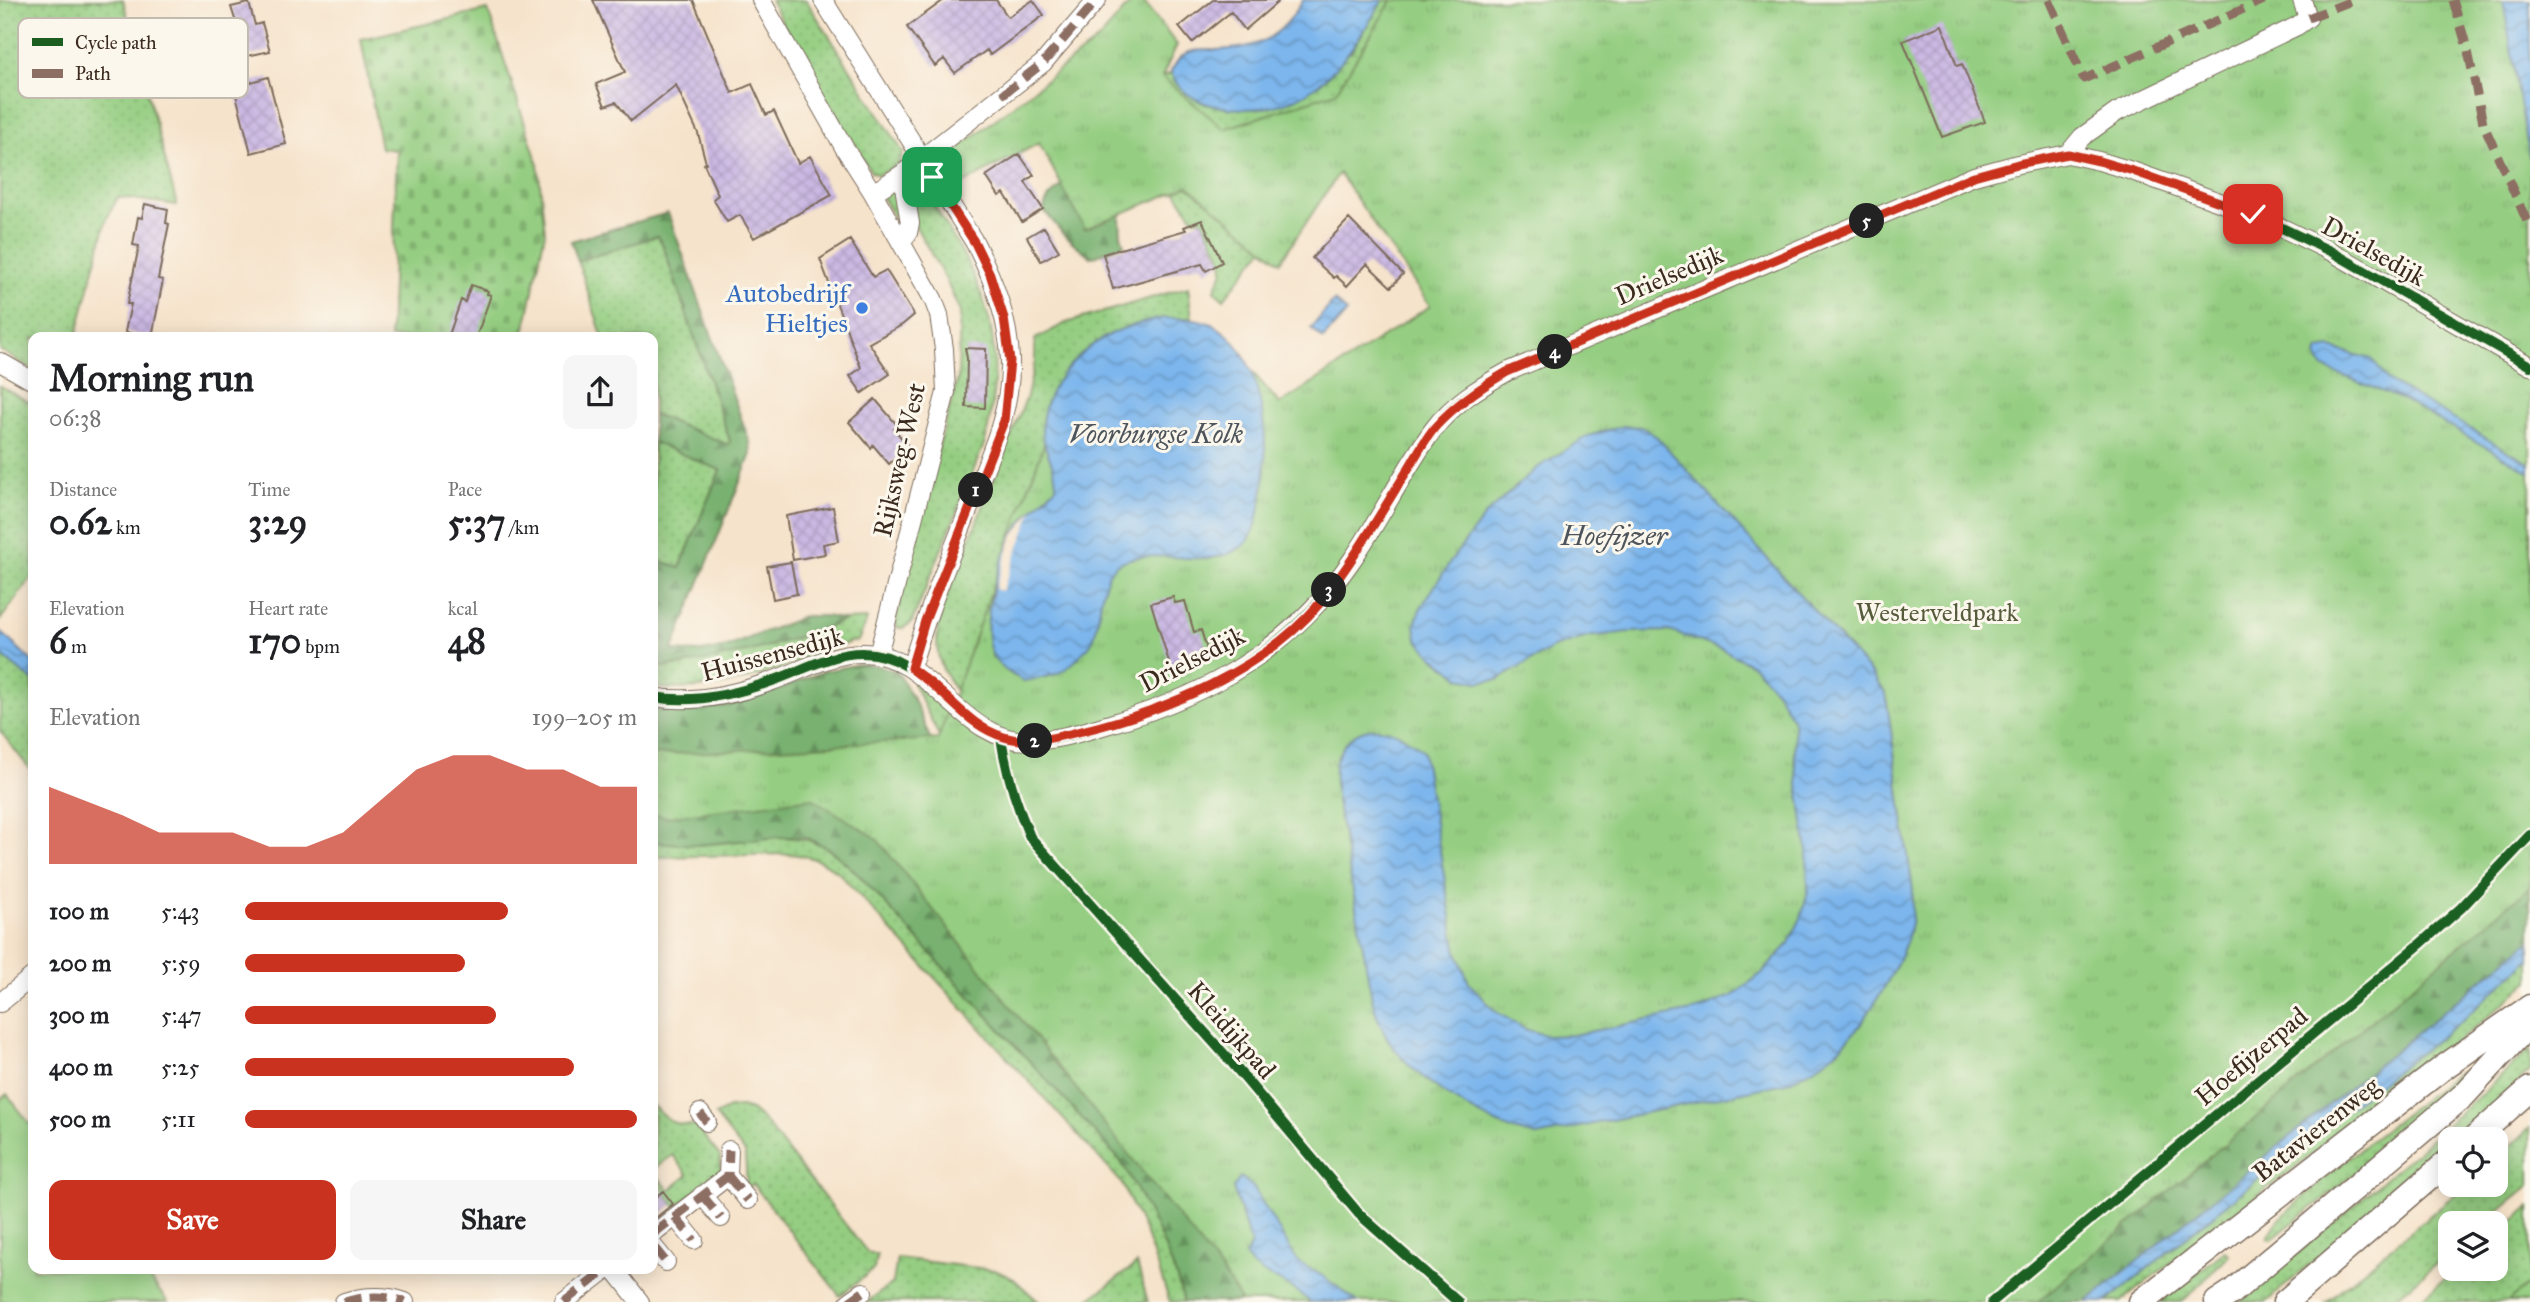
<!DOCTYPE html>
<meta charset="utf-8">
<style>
:root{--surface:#fff;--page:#f6f6f6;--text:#202124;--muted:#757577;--accent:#c8321e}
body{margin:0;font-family:"IM FELL Great Primer",serif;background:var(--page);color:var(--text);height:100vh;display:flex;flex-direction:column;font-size:26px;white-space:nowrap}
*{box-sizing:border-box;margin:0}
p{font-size:23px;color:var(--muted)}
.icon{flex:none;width:38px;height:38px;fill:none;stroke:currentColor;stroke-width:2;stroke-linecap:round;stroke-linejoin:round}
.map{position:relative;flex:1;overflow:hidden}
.sheet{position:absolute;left:28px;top:332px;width:630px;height:942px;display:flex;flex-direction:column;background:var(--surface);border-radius:14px;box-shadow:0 4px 18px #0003}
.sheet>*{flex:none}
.buttons{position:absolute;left:2438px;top:1127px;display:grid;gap:14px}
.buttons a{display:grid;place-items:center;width:70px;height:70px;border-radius:14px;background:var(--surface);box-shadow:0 4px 18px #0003;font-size:35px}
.pin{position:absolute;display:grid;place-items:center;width:60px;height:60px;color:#fff;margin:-30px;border-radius:14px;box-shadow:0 4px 10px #0006}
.km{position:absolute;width:35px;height:35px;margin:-18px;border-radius:50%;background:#222;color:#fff;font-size:19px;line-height:35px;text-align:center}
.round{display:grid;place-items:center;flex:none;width:74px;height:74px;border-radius:14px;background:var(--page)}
.overview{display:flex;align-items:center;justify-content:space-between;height:119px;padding:0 21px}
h1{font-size:38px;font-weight:700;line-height:52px}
.stats{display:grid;grid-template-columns:repeat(3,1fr);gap:10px;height:119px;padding:7px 21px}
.stats div{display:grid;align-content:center}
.stats b{font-size:35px;font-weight:700}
.stats small{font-size:19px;font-weight:400}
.stats p{font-size:19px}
.chart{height:196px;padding:14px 21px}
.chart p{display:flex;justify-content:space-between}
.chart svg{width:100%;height:126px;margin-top:7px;fill:var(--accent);opacity:.7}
.primary-button{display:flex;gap:14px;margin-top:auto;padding:14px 21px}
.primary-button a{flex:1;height:80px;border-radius:14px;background:var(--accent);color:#fff;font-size:28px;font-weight:700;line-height:80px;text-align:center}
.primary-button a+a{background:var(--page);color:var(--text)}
ul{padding:0 21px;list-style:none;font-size:23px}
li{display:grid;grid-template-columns:112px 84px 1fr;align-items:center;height:52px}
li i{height:18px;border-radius:9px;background:var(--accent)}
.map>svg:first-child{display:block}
.grass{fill:url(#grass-dots);stroke:#687c50;stroke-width:2}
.forest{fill:url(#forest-firs);stroke:#5a6e47;stroke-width:2}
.cemetery{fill:url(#cemetery-stones);stroke:#687c50;stroke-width:2}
.park{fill:url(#park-tufts);stroke:#687c50;stroke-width:2}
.garden{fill:#95ce82;stroke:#687c50;stroke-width:2}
.water{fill:url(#water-waves);stroke:#5c7086;stroke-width:2}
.pier{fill:#f6e3cb}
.building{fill:url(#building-cross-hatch)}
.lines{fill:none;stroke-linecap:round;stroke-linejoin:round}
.street-casing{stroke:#7c6b5b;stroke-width:20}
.secondary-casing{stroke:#7c6b5b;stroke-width:27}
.street{stroke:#fff;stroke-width:18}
.secondary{stroke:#fff;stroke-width:24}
.quiet{stroke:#8d6e63;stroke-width:9;stroke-dasharray:18 9;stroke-linecap:butt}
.cycleway-casing{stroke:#fbf7ec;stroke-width:15}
.cycleway{stroke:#1b5e20;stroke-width:10}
.route-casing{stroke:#fff;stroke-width:14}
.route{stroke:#c8321e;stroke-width:9}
.shop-dot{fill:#3f7fe0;stroke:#fbf7ec;stroke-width:2.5}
.labels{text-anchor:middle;stroke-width:6;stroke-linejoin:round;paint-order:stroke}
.street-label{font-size:26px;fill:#3b2a1e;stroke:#fbf7ec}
.shop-label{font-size:26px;fill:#366cbe;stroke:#fbf7ec;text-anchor:end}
.park-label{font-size:26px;fill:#565b3c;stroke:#fbf7ec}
.water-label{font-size:28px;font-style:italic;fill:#4e545c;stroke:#fbf7ec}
.key{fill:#fbf7ec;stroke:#c1baae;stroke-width:2}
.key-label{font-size:19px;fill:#3b2a1e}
</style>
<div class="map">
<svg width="2530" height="1302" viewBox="0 0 2530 1302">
<defs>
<pattern id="grass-dots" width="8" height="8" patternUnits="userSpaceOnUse" patternTransform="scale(1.75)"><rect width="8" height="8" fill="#95ce82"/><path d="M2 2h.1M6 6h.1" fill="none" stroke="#81b170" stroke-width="1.8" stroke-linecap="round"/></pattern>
<pattern id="forest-firs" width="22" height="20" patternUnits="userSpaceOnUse" patternTransform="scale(1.75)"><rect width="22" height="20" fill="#78b170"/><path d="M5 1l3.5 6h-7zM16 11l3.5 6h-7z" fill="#64905b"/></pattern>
<pattern id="cemetery-stones" width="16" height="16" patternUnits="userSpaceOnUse" patternTransform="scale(1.75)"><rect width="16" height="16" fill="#95ce82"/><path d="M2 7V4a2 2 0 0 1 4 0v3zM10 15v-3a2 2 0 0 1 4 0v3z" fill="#81b170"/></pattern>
<pattern id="park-tufts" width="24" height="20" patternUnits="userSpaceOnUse" patternTransform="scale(1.75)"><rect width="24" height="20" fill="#95ce82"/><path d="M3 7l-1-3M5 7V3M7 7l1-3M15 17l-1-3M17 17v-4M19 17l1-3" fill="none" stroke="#81b170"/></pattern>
<pattern id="water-waves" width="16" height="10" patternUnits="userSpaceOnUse" patternTransform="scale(1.75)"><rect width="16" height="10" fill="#7cb6ed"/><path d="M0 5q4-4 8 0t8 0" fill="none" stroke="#6794bf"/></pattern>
<pattern id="building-cross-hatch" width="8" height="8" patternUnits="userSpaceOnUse" patternTransform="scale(1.75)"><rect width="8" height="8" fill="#cbb8e3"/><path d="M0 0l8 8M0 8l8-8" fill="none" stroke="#af9ec2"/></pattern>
</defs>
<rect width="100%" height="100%" fill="#fbf7ec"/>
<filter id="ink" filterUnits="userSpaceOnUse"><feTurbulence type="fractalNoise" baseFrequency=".0143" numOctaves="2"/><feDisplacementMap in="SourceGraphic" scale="14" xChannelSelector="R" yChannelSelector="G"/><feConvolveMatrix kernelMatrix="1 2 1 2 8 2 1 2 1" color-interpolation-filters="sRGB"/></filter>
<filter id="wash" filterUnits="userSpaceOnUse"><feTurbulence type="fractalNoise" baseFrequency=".00686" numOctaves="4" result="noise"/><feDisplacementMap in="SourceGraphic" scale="28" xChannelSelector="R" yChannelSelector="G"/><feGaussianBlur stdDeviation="1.57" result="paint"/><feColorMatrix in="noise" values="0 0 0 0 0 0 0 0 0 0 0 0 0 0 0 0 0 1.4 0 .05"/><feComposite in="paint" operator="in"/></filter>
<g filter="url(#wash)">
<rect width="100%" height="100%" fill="#f6e3cb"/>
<path class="grass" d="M0,0H123L177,205L118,197L107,218L76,338H33V370L0,350Z
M770,0H806L903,152L898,165L878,175L871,172L811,74Z
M1383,0H1428L1392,63L1245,151L1162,77L1172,73C1175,89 1192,96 1205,104L1351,52Z
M915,175C976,273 1013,321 985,442L912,622L903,628H898L895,622L912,543L958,378L960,312L946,280L916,227L908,192Z
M1166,177L1289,215L1224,299L1215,291C1216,282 1222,278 1223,269C1223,254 1209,234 1202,220L1193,218Z
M896,186L903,221L900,227L881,196Z
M657,236L662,243L730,441L729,445L653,414V338H603L578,261Z
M1188,287L1192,318H1164L1106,336L1085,351L1065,371L1050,457L964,702C940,670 932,655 940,614L1027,396L1035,361V339L1066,323Z
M0,386L33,404V576L0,620Z
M653,442L720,470L680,568L653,558Z
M867,619L858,641L850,642C787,666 722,696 653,687V668L684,665L813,633L845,620Z
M0,654L33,681V773L0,731Z
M914,678L960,722L958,763L937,732L913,683Z
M779,837C820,838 827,847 856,872L1094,1131C1102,1140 1111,1149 1119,1159C1145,1194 1173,1260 1184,1302H1170L1145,1232L1121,1182L839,873C823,861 810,856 791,854L653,857V842L698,845Z
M2530,959V981C2399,1095 2256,1193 2121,1302H2106L2295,1149L2461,1021Z
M2530,1050V1071L2455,1139H2450V1144L2266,1302H2240L2412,1156Z
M2460,1071L2464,1075L2445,1096L2336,1189L2272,1239L2267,1238L2278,1221L2326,1176Z
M653,1106C666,1119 676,1127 695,1125L720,1156L721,1171L676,1207L663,1191L657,1175L669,1190L688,1175L673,1155L653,1169Z
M741,1107L751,1110L764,1121L864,1248L868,1253L877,1255L874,1269L840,1296L753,1184L747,1188L745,1153L715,1115L729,1108Z
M2530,1128V1185L2484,1223H2450V1252L2391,1302H2326L2466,1185H2496V1160Z
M2530,1207V1302H2417L2456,1269H2496V1236Z
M2225,1251L2229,1254L2228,1257L2182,1302H2160Z
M897,1258L995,1270L1014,1279L1039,1302H867L893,1283Z
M1137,1264L1148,1302H1085Z"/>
<path class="forest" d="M1086,173L1128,206L1120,217L1121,235L1124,245L1091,257L1066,237L1044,211C1044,192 1071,182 1086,173Z
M668,213L750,443L751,454L672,651L702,652L727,647L805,616H826L845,620C783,645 719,662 653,668V558L680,568L720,470L653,442V414L728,445L730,441L662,243L657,236L578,261L571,241Z
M860,664L875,665L897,671L915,702L929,736L961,778L1311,1302H1184C1171,1253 1146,1204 1120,1160L856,872L830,849L805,837H779L698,845L653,842V710H699L731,705L778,690L824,671Z
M2530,854V941L2087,1302H2009Z"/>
<path class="cemetery" d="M488,10L538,164L545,233L523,338H390L397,150L381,148L361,39Z"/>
<path class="park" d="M1133,0H1142L1177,45L1162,77L1224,129L1336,92L1392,0H2530V887L2037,1302H1242L1221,1270L876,838L812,798L667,817L653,814V755L938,739L1059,403L1229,345L1280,404L1430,306L1339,173L1280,262L1188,186L1085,229L1039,143L955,188L942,161L1100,38Z
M2530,1283V1302H2508Z"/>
<path class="garden" d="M7,1094L33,1128V1269H142L168,1302H0V1100Z"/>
<path class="water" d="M1303,0H1383C1340,70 1307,122 1215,106C1196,102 1176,90 1171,71C1174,67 1177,60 1181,57C1190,49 1201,50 1212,50C1256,50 1281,39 1303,0Z
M2503,0H2530V162Z
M1334,301L1347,312L1323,339L1311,328Z
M1164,318C1183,318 1203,317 1220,329C1268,362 1272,461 1259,512C1257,523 1253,537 1244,545C1209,575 1152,542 1116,565C1109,570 1106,580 1104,588C1099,604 1099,624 1093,640C1091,644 1087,649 1083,652C1064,676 1053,676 1024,681C1013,675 1001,669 994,658C977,629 997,569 1011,540C1021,519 1041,502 1056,487C1057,466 1042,449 1042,429C1042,390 1074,354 1107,336C1125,326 1144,322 1164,318Z
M2331,348L2372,359L2387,380L2530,464V472L2401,399L2324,368L2317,356L2319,350Z
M1623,426L1641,427L1657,437L1871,673L1886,694L1913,891C1912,902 1913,914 1911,924C1905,958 1865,1025 1839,1049C1824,1064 1804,1074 1785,1083L1537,1136C1504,1129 1478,1116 1450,1097C1424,1079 1397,1059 1383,1030C1372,1009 1369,982 1365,958C1359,925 1353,892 1347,858C1344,837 1329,776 1337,758C1356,715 1394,725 1423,751L1457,952L1469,983L1495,1011L1525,1029L1548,1036L1573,1035L1697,1010L1732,996L1762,973L1788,945L1801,918L1808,891L1807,851L1795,763L1794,722L1777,692L1754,666L1722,649L1669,631L1629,632L1587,637L1553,648L1497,680L1478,682L1461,678L1432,656L1417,639L1415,625L1420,609L1455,555L1487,513L1537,468L1588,436Z
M0,631L33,662V681L0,654Z
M2530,941V959L2461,1021L2295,1149L2106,1302H2087Z
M1241,1177L1253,1187L1298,1262L1321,1275L1358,1302H1311L1289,1286L1263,1273L1253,1266L1245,1256L1251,1244L1233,1188Z"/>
<path class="pier" d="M1033,510L1002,591L995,589L1012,538Z"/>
<g id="blocks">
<path class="building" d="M593,0H693L732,93L752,84L766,115L774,111L798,163L810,156L832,195L754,238L740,215L727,222L713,199L718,195L704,164L706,163L698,133L676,85L631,121L616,102L605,106L596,84L625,72Z
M944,0H996L1008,17L1033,0L1044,15L990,55L987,50L955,73L944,59L935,66L907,27Z
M1213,0H1280L1245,30L1231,12L1192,43L1179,27Z
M249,3L255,25L262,23L270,51L247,56L231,7Z
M1942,25L1957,66L1962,64L1985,122L1942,137L1903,41Z
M268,77L286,144L251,153L234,87Z
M1019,154L1034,175L1025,182L1043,209L1022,222L1004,193L999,196L986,176Z
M145,204L168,209L166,223L169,224L158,279L163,280L152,337L125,332L131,304H127L139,246L133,245L138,217L142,218Z
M1349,219L1403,274L1391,287L1367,264L1347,286L1336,276L1334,278L1312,258Z
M1202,220L1222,262L1206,271L1202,264L1113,289L1103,254L1186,230L1184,227Z
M1044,227L1059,251L1041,261L1027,237Z
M850,240L873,277L886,270L914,315L902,325L869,343L890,374L862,393L850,376L861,368L820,259Z
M471,285L488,291L487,294L491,295L476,338H448L461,300L465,302Z
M965,348L986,349L985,408L966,407L967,358Z
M875,399L898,426L894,429L909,447L889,464L873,445L871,448L849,422Z
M833,507L839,541L823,544L825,554L793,560L786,516Z
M791,562L797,594L773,599L767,566Z
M1173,597L1175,603L1185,601L1194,632L1201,630L1210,660L1172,672L1151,603Z
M663,1191L673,1204L653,1220V1199Z"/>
</g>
</g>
<g filter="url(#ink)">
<use href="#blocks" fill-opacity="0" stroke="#7c6b5b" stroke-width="2"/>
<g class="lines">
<g class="street-casing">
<path id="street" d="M761,0L845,149L873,193L933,299L939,315L944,349L946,392L878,655
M823,0L975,243C993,279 1009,319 1010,360C1012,411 989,457 971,503C950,558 927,612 911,668
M2068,154L2082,137L2117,112L2297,26L2308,18L2302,0
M873,193L902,174
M901,242L908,233L910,223L902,174L1043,63L1097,0
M0,362L33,381
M653,697C693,704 734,695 772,681C801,671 831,653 862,653C933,653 959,743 1031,741C1058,740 1087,731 1113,723C1212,694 1293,646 1352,560C1381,518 1403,471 1433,430C1452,404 1480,387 1507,372L1974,176L2018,164L2068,154L2099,161L2132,171L2253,214L2332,252L2530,366
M0,1003L33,976
M700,1113L707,1122
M728,1176L748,1200
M702,1195L721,1218
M675,1217L694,1240
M653,1234L728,1176L729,1150
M653,1246L666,1262
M614,1269L640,1302
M344,1302C364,1296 385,1295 405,1302
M564,1302L607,1269
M849,1302L863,1292"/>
</g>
<g class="secondary-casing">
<path id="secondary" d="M2474,1139L2530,1089
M2141,1302L2444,1067L2530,1007
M2217,1302L2232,1292L2464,1095L2530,1023
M2285,1302L2450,1160"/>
</g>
<use href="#street" class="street"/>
<use href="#secondary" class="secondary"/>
<path class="quiet" d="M2049,0L2084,79L2264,0
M2453,0L2468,51L2483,123L2530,228
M2308,18L2354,0
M1002,95L1043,63L1097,0
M700,1113L707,1122
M728,1176L748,1200
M702,1195L721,1218
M675,1217L694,1240
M653,1234L728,1176L729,1150
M653,1246L666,1262
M344,1302C364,1296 385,1295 405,1302
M564,1302L607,1269
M849,1302L863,1292"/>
<g class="cycleway-casing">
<path id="cycleway" d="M653,697C693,704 734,695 772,681C801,671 831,653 862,653C933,653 959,743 1031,741C1058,740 1087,731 1113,723C1212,694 1293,646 1352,560C1381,518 1403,471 1433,430C1452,404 1480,387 1507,372L1974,176L2018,164L2068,154L2099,161L2132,171L2253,214L2332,252L2530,366
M1001,737C1006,773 1016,804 1030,837L1233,1064L1359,1214L1458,1302
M1992,1302L2419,945L2461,908L2530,835"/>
</g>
<use href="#cycleway" class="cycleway"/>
</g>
</g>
<g class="lines" filter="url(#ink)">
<g class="route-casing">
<path id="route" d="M932,177L975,243L990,274L1004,318L1010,361L1004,421L925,621L911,668C919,675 929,681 936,688C959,707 974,728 1004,737C1030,745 1056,737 1082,731C1165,711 1264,670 1320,603C1351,564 1376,521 1402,479C1413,462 1423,441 1436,426C1457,403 1481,387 1507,372L1974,176L2018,164L2068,154L2099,161L2133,171L2253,214"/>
</g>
<use href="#route" class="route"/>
</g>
<circle class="shop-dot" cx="862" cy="308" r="7"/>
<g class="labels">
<g class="street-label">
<text transform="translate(2374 251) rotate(29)" y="9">Drielsedijk</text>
<text transform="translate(1669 275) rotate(-23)" y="9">Drielsedijk</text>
<text transform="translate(899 460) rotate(-77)" y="9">Rijksweg-West</text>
<text transform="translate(772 654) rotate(-15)" y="9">Huissensedijk</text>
<text transform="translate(1192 659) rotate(-27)" y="9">Drielsedijk</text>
<text transform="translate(1232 1030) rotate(49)" y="9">Kleidijkpad</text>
<text transform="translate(2251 1056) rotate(-40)" y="9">Hoefijzerpad</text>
<text transform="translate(2316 1129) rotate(-38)" y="9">Batavierenweg</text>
</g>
<g class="shop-label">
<text x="848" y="302">Autobedrijf<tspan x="848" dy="30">Hieltjes</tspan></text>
</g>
<g class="park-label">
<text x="1937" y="621">Westerveldpark</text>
</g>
<g class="water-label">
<text x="1156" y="443">Voorburgse Kolk</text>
<text x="1614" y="545">Hoefijzer</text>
</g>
</g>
<rect x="18" y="18" width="230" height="80" rx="10" class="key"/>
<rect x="32" y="38" width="31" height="8" fill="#1b5e20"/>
<rect x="32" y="69" width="31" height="9" fill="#8d6e63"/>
<g class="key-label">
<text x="75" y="49">Cycle path</text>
<text x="75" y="80">Path</text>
</g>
</svg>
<div class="buttons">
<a><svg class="icon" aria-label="locate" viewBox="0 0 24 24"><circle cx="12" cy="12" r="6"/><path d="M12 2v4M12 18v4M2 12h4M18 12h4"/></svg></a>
<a><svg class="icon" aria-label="layers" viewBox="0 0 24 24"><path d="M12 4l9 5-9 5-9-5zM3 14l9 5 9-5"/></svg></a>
</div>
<div class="pin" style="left:932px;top:177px;background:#1e9e55"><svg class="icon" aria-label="arrive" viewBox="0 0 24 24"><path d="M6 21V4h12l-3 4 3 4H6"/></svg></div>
<div class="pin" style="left:2253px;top:214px;background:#d93025"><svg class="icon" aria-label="check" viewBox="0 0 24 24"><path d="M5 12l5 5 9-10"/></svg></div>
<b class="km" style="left:976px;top:490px">1</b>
<b class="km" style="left:1035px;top:741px">2</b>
<b class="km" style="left:1329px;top:590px">3</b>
<b class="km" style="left:1555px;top:352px">4</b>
<b class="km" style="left:1867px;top:221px">5</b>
<section class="sheet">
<div class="overview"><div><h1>Morning run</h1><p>06:38</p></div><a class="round"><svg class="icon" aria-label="share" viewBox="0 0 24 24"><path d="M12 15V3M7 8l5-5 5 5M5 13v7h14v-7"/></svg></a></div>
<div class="stats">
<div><p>Distance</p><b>0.62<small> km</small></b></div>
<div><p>Time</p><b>3:29</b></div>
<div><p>Pace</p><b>5:37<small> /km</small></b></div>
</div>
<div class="stats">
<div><p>Elevation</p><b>6<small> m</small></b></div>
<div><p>Heart rate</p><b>170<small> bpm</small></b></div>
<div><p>kcal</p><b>48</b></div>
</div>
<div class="chart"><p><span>Elevation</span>199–205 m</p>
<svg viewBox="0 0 160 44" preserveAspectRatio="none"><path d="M0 44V17L10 22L20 27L30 33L40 33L50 33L60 38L70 38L80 33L90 22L100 11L110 6L120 6L130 11L140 11L150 17L160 17V44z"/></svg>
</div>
<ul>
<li><b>100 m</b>5:43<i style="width:67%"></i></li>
<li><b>200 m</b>5:59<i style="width:56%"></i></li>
<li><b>300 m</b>5:47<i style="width:64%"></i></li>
<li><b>400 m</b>5:25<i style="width:84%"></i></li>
<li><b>500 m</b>5:11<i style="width:100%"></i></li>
</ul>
<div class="primary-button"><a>Save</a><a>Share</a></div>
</section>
</div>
